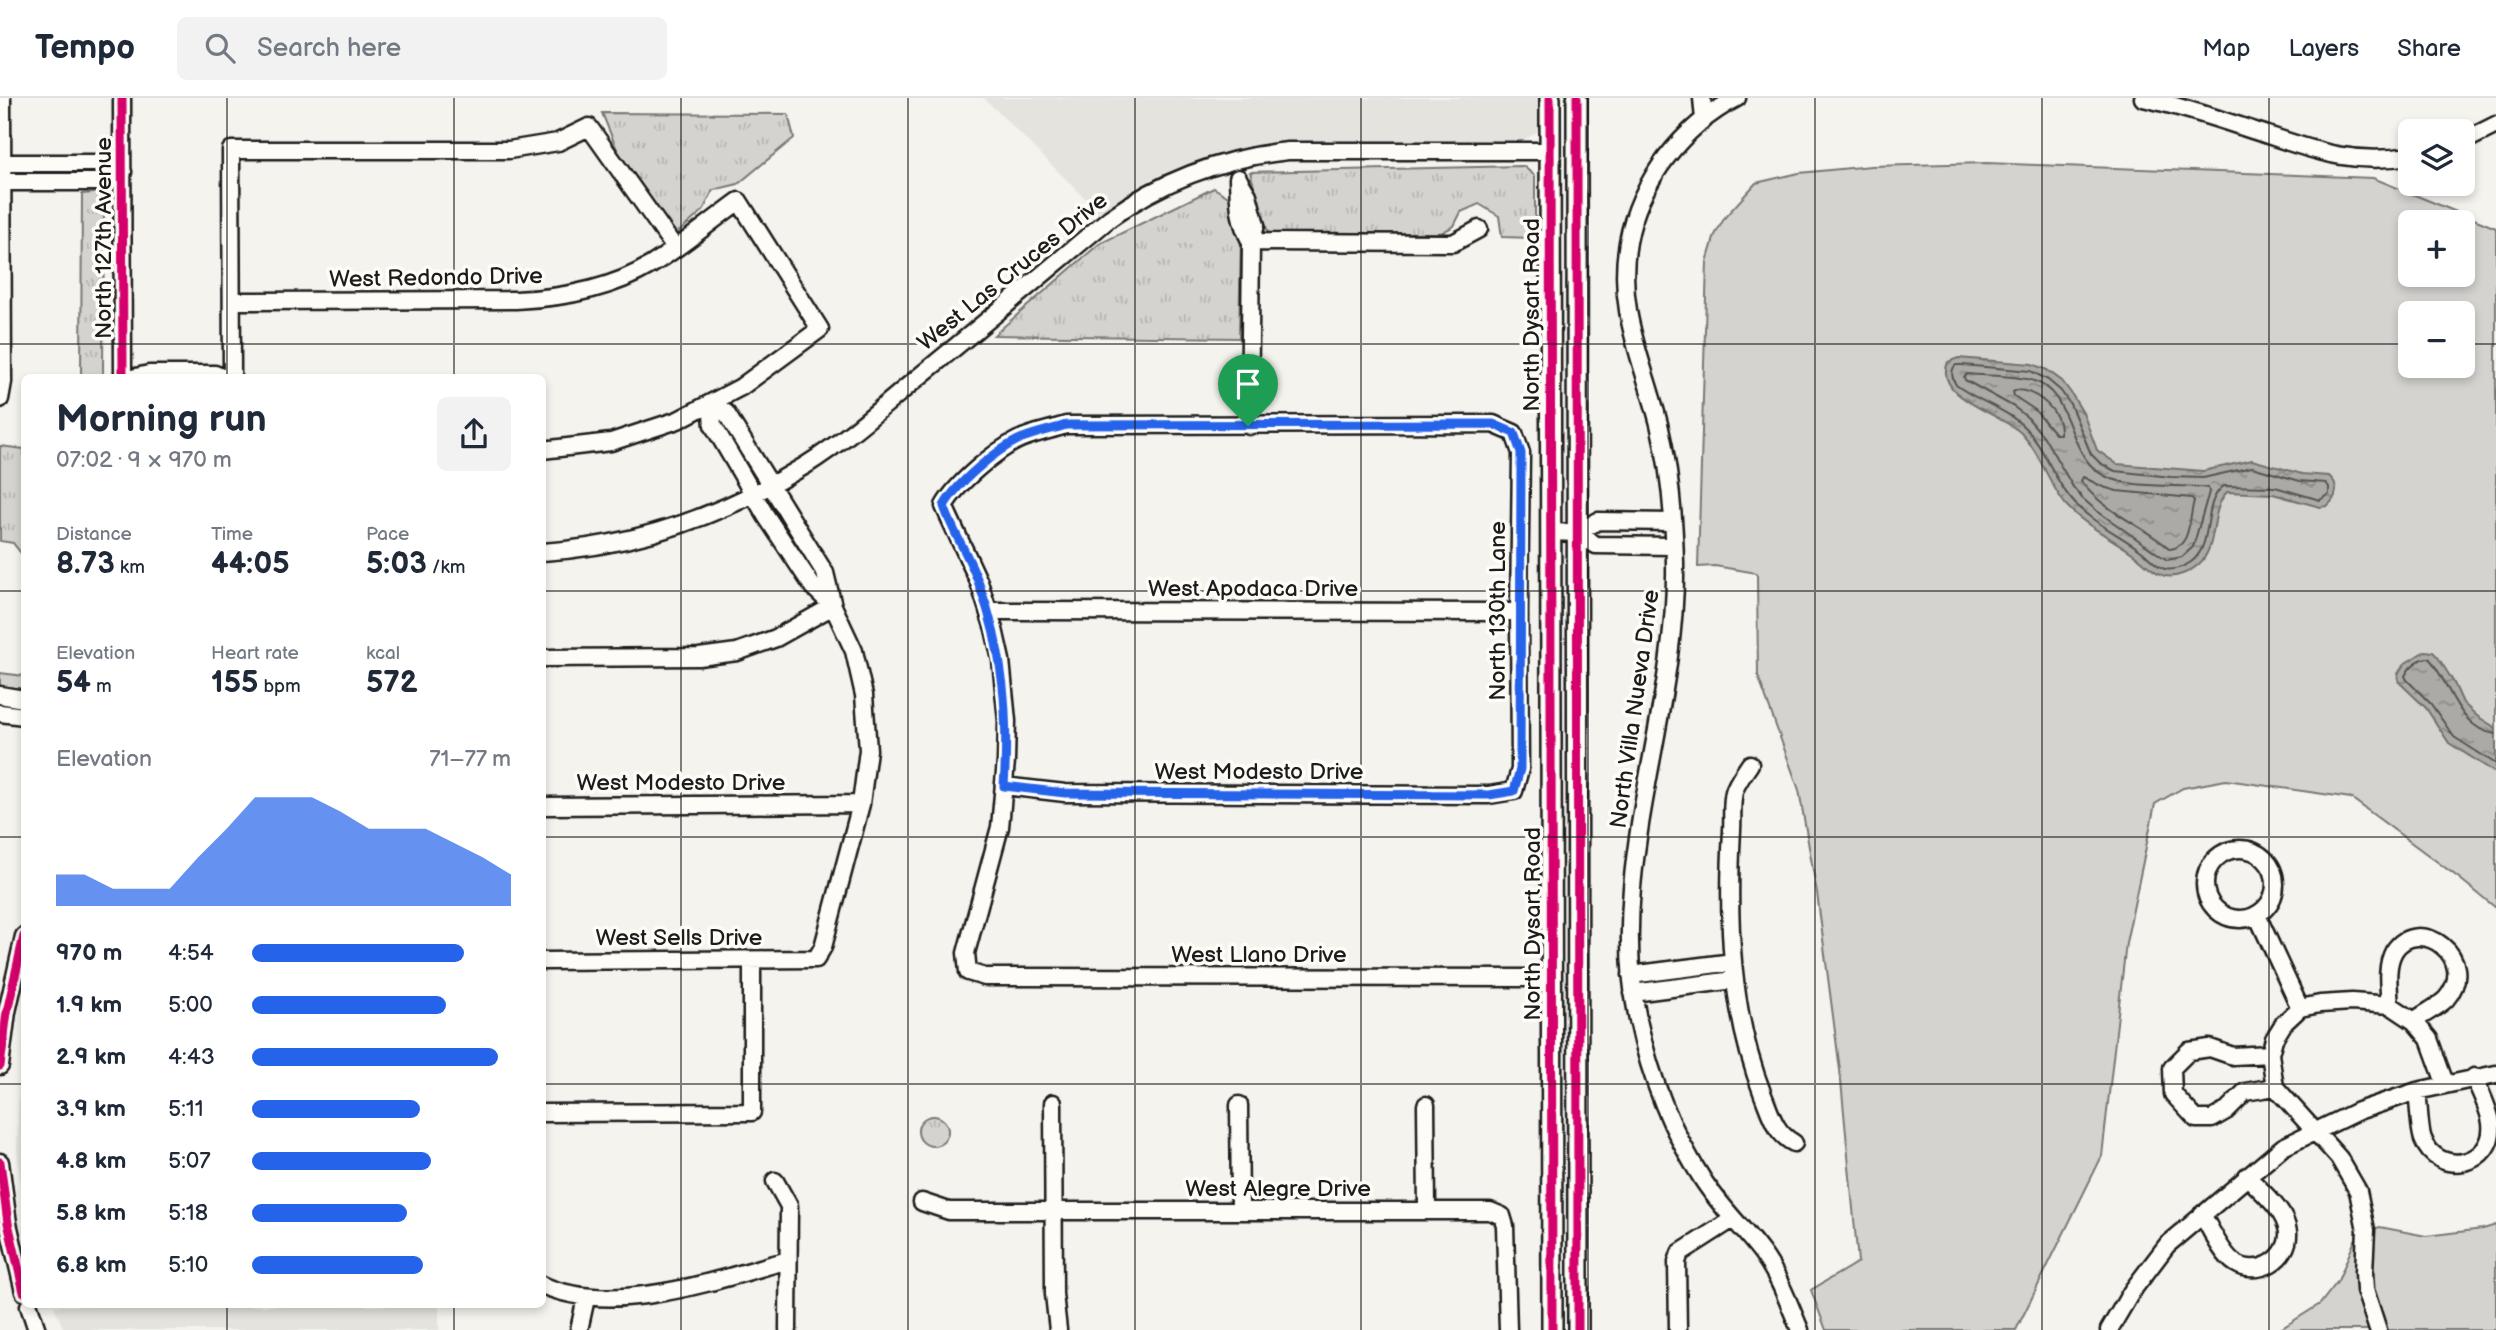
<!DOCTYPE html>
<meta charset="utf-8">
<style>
:root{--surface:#fff;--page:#f2f2f3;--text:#1f2937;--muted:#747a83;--line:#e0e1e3;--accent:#2563eb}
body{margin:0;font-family:"Balsamiq Sans",sans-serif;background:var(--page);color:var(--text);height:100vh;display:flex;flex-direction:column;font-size:26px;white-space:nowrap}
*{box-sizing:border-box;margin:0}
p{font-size:23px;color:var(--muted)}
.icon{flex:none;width:38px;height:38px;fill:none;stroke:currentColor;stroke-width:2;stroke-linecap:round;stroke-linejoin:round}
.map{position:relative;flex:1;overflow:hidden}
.side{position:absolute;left:21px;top:276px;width:525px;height:934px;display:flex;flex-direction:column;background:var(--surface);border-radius:10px;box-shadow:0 4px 10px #0003}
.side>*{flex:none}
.buttons{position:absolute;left:2398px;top:21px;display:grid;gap:14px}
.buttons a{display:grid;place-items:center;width:77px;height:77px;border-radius:10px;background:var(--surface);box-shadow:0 4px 10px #0003;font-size:35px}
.pin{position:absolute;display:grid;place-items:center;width:60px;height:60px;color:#fff;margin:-72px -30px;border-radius:50% 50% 50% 0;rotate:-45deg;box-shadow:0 0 7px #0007}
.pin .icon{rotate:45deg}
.round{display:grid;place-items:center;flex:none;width:74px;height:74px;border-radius:10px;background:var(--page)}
.headline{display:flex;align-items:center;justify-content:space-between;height:119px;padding:0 35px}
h1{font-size:38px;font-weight:700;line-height:52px}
.figures{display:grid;grid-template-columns:repeat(3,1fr);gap:10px;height:119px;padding:7px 35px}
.figures div{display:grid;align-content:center}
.figures b{font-size:30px;font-weight:700}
.figures small{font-size:19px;font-weight:400}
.figures p{font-size:19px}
.chart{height:196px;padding:14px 35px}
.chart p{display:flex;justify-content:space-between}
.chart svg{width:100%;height:126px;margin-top:7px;fill:var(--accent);opacity:.7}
ul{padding:0 35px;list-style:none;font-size:23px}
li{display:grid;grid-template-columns:112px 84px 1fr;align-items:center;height:52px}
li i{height:18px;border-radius:9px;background:var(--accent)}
header{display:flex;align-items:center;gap:42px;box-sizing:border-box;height:98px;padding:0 35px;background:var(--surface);border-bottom:2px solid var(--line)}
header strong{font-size:33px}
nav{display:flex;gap:38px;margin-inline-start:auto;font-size:24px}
.search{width:490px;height:63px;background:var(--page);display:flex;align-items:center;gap:18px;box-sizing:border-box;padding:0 24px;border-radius:10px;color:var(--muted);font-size:26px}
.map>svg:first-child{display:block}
.built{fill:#e4e3de}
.grass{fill:#d4d3cf;stroke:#787876;stroke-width:2;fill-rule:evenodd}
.park{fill:url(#park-tufts);stroke:#787876;stroke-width:2}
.water{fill:url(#water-ripples);stroke:#72716f;stroke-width:2}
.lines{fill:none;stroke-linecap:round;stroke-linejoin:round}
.shore{stroke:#555553;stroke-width:2}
.minor-casing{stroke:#1c1c1c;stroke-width:21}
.major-casing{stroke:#1c1c1c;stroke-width:24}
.minor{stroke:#fdfcf7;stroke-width:16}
.major{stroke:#fdfcf7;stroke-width:19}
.cycleway-casing{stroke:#fdfcf7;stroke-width:13}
.cycleway{stroke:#d6006c;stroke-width:9}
.route-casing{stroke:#fff;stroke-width:14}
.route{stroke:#2563eb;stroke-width:9}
.grid{fill:none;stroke:#1c1c1c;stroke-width:2;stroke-opacity:0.55}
.labels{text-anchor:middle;stroke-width:7;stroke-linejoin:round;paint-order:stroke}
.street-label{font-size:23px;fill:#1c1c1c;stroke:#fdfcf7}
</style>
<header>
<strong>Tempo</strong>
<div class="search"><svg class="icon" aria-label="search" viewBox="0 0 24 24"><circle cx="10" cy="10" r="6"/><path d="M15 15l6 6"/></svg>Search here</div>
<nav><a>Map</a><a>Layers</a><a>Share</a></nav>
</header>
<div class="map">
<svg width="2496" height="1232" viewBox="0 0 2496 1232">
<defs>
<pattern id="park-tufts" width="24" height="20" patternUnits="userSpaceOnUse" patternTransform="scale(1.75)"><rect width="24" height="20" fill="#d4d3cf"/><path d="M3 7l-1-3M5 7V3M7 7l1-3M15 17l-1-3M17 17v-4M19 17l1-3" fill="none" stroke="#b5b5b1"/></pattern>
<pattern id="water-ripples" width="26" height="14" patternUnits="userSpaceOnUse" patternTransform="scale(1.75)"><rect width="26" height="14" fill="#abaaa6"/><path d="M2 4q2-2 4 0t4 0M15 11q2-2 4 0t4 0" fill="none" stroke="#8a8a86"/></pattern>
</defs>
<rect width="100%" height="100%" fill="#f4f3ee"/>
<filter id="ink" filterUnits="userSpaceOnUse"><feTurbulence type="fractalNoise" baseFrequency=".0143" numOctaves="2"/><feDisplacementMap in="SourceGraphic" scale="14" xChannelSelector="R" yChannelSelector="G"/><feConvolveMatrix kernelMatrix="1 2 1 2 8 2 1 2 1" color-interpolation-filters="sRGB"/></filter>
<g filter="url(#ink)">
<path class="built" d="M984,0H1539V27L1536,35L1523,42L1277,46L1219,55L1163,76L1099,114Z
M24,935V1118L17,1052L19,984Z
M54,1208H439V1232H64Z"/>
<path class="grass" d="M1987,65L2373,80L2496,130V810L2459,780L2351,700L2226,682L2183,690L2155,706L2126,845L2102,1058L2016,1232H1826L1811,1192L1858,1164L1840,972L1817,795L1799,692L1758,578L1757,475L1715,468L1698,469L1707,164L1715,137L1725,119L1756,85L1799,75L1871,68ZM2410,124H2462V177H2410ZM2410,215H2462V268H2410Z
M2496,1127V1232H2279L2320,1206L2338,1183L2358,1135L2380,1129L2426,1138L2483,1131Z"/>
<path class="park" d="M602,15L788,16L794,40L738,86L713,92L703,113L676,136L618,54Z
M1523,68L1535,78V140L1502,139L1499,118L1479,106L1461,114L1454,128L1441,135H1268L1250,74Z
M1214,90L1230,100L1241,140L1239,240L994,237L1099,146Z
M104,94L103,280H81L82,96Z
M0,348L24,351V459L13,445L0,443Z
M0,575L24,578V591L0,588Z
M918 1033a15 15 0 1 1 30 0a15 15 0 1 1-30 0Z"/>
<path class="water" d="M1958,260L2032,266L2047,272L2062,283L2071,295L2083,315L2097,352L2117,366L2203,373L2252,362L2302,376L2329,378C2340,387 2337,400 2327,408L2320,409L2273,396L2227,394C2209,413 2219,447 2199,466C2190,474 2177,480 2165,478C2154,476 2143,463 2135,457C2112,440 2085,428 2066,407C2048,385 2041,356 2021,335C2001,315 1933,300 1948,264Z
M2425,553L2433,554L2438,559L2454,585L2463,605L2477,618L2496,630V675L2449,645L2426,610L2399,584L2398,576L2404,566Z"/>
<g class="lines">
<path class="shore" d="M1962,267L2031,273L2048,282L2061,293L2070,306L2091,356L2100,365L2115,373L2171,379L2203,380L2252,369L2300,383L2326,385L2329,389V396L2320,402L2275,389L2224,388C2201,403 2215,447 2191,464C2184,469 2173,473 2165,471C2157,469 2147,457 2140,452C2117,435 2089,423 2071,401C2052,379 2045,349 2024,329C2005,310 1977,303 1956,287C1952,281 1950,272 1956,267Z
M1967,276C1985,278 2014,277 2031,282C2076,294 2064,360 2107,379C2133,391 2179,386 2208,390L2209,394L2193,449L2182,459L2167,462L2097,413L2082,400L2073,389L2044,339L2028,320L2014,309L1965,282L1964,279Z
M2017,292C2038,293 2062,314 2060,336H2055L2035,312L2014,298L2013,294Z
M2083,379L2103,389L2117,393L2192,400L2194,403C2189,420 2191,449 2170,451C2142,427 2102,413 2081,383Z
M2496,636C2457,631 2450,584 2429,560C2419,560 2409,569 2405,578L2407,582L2431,606L2454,639L2496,666"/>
<g class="minor-casing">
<path id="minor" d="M122,0L123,280
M1702,0L1704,22
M1737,0C1683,28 1639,83 1628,144C1616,212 1643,262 1659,326C1670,371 1674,419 1675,465C1678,618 1606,769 1638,922C1650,978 1672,1034 1703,1082C1720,1108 1743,1130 1762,1155C1779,1178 1789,1206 1800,1232
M2143,0C2180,8 2216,20 2252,32C2309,50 2347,68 2410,58
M2462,44L2496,27
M3,65H95L123,74
M1238,80C1239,105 1238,121 1251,144
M1239,82L1248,97L1256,127L1251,144L1249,328
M3,84H98L123,74
M1251,144L1453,145L1479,131
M232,203L516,202C561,200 611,191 651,167C682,148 710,124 739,103L820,231L741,289L678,322L611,344L542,352
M132,280L149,276H215L224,280
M232,280L231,52H509L558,44L589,29L675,150
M0,301L3,284L2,0
M711,305L713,327L766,418L813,489L833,508
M1550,434L1577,435L1598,423L1673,424
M1577,435L1596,447L1674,448
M542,454C637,448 726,416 806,367C850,339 890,302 931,269C991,220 1050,170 1110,120C1163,82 1223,60 1288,53H1550
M988,513L1519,514
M542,560L699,559L737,554L776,540L833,508
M0,597L24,601
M0,615L24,618
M1750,666C1745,674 1736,685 1734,694C1731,706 1733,720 1732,732C1727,821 1730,913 1763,997C1771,1017 1775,1035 1794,1045
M1004,688L1065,695L1489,697L1514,693L1520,671L1519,514L1521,355L1514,335L1493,326L1066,327C1051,332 1033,335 1018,342C995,353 957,385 944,408L979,484L994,531L1001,562L1007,623L1006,663L1000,729L966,855L968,874L985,879L1551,880
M542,708L861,706
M2205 786a35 35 0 1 1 70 0a35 35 0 1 1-70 0Z
M2257,817L2300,910
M542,863L816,861L823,849L861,706L868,652L864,597L854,553L833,508L825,475L726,315L711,305
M1631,877L1733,864
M1633,895L1734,882
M2390,907C2389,890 2385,869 2394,853C2418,816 2481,860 2446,901C2438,909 2423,916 2414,923
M2270,956L2233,958L2210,950L2189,953L2172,970L2173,996L2196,1021H2212L2226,1013L2245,994L2275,989
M0,968L7,914L24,838
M2417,993C2419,1006 2419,1031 2423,1041C2438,1081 2496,1067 2491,1025C2489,1010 2480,994 2474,979
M1053,1005L1054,1196L1058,1232
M1239,1007L1240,1113
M1426,1007L1427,1112
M542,1015L752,1014V862
M0,1064L8,1125L24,1194
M775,1083L789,1108L788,1232
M922,1104L949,1113H1490L1502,1118L1505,1128L1508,1232
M2202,1116C2210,1130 2222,1157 2235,1165C2258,1180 2290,1161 2288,1134C2285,1111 2261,1094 2247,1078
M542,1187C614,1219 716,1182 788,1162
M29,1208L37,1232
M579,1232L586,1200
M1678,1232L1677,1164L1680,1155L1733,1121
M2109,1232L2132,1193L2167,1147L2283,1049L2358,1013L2417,993L2496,976
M2378,1232L2365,1192L2364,1174L2366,1132L2358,1093L2339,1060L2275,989L2270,956L2274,941L2284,925L2300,910L2320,906L2352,904L2390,907L2414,923L2429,941L2445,985"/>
</g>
<g class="major-casing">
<path id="major" d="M1550,0L1552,1232
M1577,0L1578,1232"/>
</g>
<use href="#minor" class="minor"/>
<use href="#major" class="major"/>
<g class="cycleway-casing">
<path id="cycleway" d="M122,0L123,280
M1550,0L1552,1232
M1577,0L1578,1232
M0,968L7,914L24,838
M0,1064L8,1125L24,1194"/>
</g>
<use href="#cycleway" class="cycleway"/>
</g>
</g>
<g class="lines" filter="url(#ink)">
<g class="route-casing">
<path id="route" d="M1493,326L1514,335L1521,355L1520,671L1514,693L1489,697L1065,695L1004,688C1009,617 1004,554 979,486C970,459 953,435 944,408C957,385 995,353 1018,342C1033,335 1051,332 1066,327Z"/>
</g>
<use href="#route" class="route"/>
</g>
<path class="grid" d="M227,0V280M454,0V280M681,0V1232M908,0V1232M1135,0V1232M1361,0V1232M1588,0V1232M1815,0V1232M2042,0V1232M2269,0V1232M0,246H2410M2462,246H2496M0,493H24M542,493H2496M0,739H24M542,739H2496M0,986H24M542,986H2496M227,1208V1232M454,1208V1232"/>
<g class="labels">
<g class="street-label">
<text transform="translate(103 140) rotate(-90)" y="8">North 127th Avenue</text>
<text transform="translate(1012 173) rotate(-39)" y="8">West Las Cruces Drive</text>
<text transform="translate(436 179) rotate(-1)" y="8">West Redondo Drive</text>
<text transform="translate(1531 217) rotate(-90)" y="8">North Dysart Road</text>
<text x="1253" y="498">West Apodaca Drive</text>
<text transform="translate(1497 513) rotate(-90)" y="8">North 130th Lane</text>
<text transform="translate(1634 611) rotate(-82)" y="8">North Villa Nueva Drive</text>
<text x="1259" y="681">West Modesto Drive</text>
<text x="681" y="692">West Modesto Drive</text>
<text transform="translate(1532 826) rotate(-90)" y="8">North Dysart Road</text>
<text x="679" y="847">West Sells Drive</text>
<text x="1259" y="864">West Llano Drive</text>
<text x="1278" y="1098">West Alegre Drive</text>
</g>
</g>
</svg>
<div class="buttons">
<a><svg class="icon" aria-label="layers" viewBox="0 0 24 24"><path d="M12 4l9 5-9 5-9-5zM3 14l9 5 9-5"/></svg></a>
<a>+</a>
<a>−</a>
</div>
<div class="pin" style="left:1248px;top:328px;background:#1e9e55"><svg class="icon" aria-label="arrive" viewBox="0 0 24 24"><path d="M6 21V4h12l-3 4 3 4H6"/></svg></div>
<section class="side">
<div class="headline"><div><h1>Morning run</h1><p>07:02 · 9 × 970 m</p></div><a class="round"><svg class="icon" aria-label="share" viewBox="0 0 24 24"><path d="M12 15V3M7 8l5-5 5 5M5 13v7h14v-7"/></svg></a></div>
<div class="figures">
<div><p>Distance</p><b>8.73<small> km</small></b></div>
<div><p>Time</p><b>44:05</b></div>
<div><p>Pace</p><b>5:03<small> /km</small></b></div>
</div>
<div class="figures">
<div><p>Elevation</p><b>54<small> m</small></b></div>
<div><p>Heart rate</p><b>155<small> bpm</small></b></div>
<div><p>kcal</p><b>572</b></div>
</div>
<div class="chart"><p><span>Elevation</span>71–77 m</p>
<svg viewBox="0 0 160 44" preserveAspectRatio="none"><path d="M0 44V33L10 33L20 38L30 38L40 38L50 27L60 17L70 6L80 6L90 6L100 11L110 17L120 17L130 17L140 22L150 27L160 33V44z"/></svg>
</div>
<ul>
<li><b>970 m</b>4:54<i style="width:82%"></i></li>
<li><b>1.9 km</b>5:00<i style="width:75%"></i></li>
<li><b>2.9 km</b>4:43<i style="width:95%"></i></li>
<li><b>3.9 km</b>5:11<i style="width:65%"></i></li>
<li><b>4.8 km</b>5:07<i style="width:69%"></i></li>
<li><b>5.8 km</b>5:18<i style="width:60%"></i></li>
<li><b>6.8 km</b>5:10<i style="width:66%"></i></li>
</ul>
</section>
</div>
